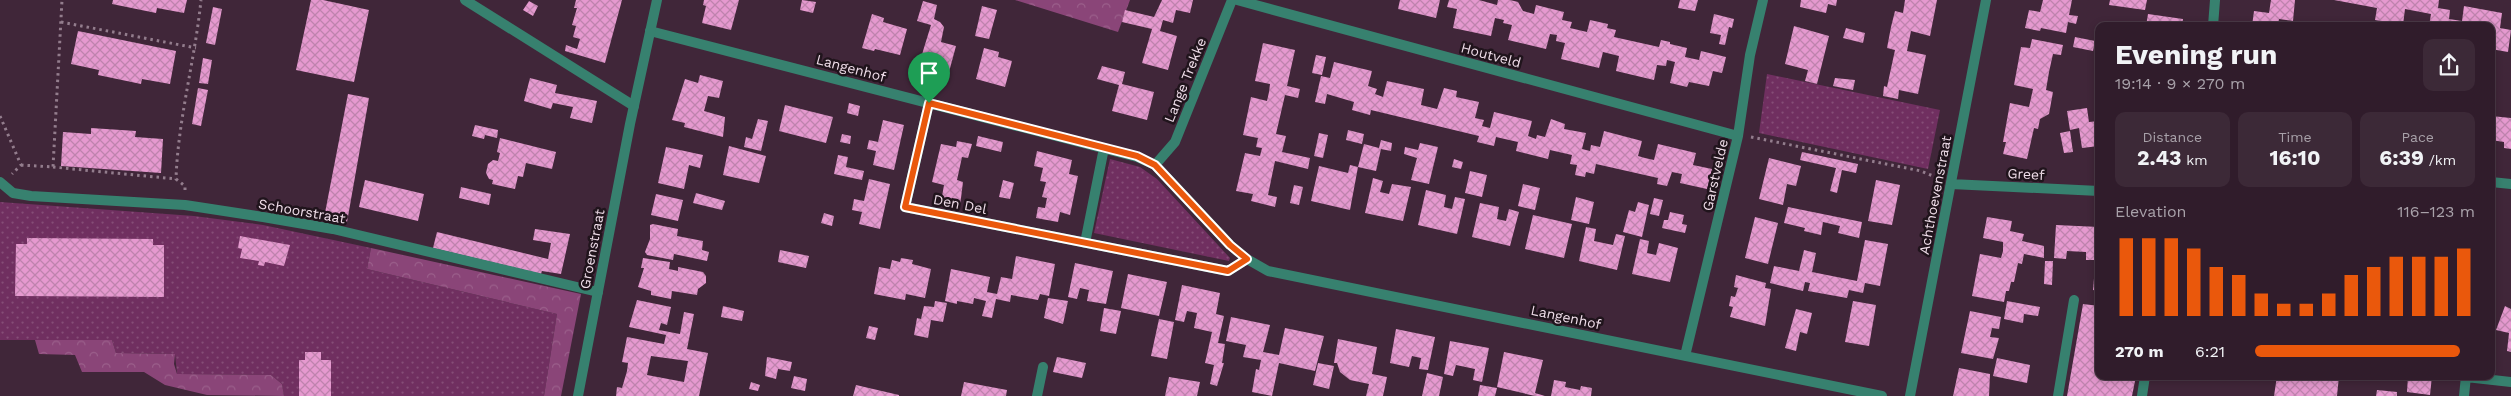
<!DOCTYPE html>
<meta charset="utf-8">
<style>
:root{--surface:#301c2b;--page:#3c2937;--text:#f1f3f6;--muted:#a8a1a9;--line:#4b3a47;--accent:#ea580c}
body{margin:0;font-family:"Work Sans",sans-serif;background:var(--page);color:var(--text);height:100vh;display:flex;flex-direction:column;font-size:19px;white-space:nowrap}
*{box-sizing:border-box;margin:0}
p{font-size:16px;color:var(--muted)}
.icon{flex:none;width:28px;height:28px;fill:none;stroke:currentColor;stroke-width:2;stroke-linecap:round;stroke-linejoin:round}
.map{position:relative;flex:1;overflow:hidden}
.sheet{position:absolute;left:2095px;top:22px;width:400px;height:358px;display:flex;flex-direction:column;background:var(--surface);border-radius:10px;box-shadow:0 2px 8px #0003,0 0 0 1px var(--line)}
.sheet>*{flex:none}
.pin{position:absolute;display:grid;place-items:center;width:42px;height:42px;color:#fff;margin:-51px -21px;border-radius:50% 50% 50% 0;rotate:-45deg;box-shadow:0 0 5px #0007}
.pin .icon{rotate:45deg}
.round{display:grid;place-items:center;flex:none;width:52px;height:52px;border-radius:10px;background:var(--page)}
.head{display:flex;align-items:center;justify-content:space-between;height:85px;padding:0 20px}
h1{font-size:28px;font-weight:700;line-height:38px}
.figures{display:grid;grid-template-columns:repeat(3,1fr);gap:8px;height:85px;padding:5px 20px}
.figures div{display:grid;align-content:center;border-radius:10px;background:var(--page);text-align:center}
.figures b{font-size:21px;font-weight:700}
.figures small{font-size:14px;font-weight:400}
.figures p{font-size:14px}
.chart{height:140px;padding:10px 20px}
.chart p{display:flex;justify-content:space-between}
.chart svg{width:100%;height:90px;margin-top:5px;stroke:var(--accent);stroke-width:6}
ul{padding:0 20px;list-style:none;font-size:16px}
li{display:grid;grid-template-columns:80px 60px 1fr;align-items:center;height:38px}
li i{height:12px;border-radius:6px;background:var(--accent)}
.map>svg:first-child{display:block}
.grass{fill:url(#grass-dots)}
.forest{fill:url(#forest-crowns)}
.building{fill:url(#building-cross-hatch);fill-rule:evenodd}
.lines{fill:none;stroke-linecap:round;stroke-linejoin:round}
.path{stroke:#937d8d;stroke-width:3;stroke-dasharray:2.5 4;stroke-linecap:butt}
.service{stroke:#37816f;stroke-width:10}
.minor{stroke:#37816f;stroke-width:10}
.tertiary{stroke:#37816f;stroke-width:10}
.route-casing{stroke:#fff;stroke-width:10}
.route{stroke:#ea580c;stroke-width:6}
.labels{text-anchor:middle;stroke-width:5;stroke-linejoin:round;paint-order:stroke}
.street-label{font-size:14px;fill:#efdde9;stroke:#20141c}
</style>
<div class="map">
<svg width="2511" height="396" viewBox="0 0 2511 396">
<defs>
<pattern id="grass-dots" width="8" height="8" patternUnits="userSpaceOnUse" patternTransform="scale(1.25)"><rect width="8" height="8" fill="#702f60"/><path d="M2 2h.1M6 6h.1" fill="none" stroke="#854d77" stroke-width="1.8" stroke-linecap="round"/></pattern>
<pattern id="forest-crowns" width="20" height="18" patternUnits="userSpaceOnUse" patternTransform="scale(1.25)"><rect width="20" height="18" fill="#8a4578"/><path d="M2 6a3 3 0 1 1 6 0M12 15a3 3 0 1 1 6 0" fill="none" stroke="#9b5f8b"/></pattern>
<pattern id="building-cross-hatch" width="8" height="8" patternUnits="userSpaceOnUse" patternTransform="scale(1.25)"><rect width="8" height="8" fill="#e599cf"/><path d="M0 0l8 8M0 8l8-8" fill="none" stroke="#be83ad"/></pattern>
</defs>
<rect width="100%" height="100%" fill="#402639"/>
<path class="grass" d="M1767,74L1940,110L1928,169L1759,133Z
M1110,159L1140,167L1157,179L1230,258L1229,261L1094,233Z
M0,202L194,216L263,225L371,248L367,269L557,314L544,396H284L282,384L271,375L177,374L175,354L116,353L112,340H0Z"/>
<path class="forest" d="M1015,0H1130L1118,32Z
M371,248L581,294L561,396H544L557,314L367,269Z
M35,340H112L116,353L175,354L174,364L177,374L271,375L282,384L284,396L207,395L165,385L144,372H82L75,355L39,354Z"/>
<path class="building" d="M113,0H187L184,13L157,8L156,13L112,4Z
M311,0H323L369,10L354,82L296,70Z
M576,0H622L605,63L565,51L566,45L577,49L580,39L573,37L576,26L572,25L577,8H574Z
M704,0H739L731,30L702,23L706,6L703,5Z
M802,0L816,2L813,13L800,10Z
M1162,0H1193L1190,13L1176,10L1173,23L1163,20L1160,31L1177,36L1168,70L1142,63L1152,29L1122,22L1125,10L1154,17Z
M1400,0H1440L1436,18L1398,9Z
M1449,0H1479L1497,5L1498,0H1510L1518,2L1523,11L1534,14L1536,5L1564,12L1562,20L1572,22L1570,28L1587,32L1590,20L1608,24L1607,28L1616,30L1614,37L1659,47L1661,40L1670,42V44L1687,48L1685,57L1699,60L1701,51L1726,57L1722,73L1713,71L1709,86L1689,82L1687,87L1670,83L1675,62L1667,60L1666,66L1657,65L1654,80L1616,71L1619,56L1603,52L1599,68L1561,59L1565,43L1556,41L1557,35L1550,34L1546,49L1508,40L1512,25L1503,23L1504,20L1495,18L1491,36L1453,28L1457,9L1447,7Z
M1680,0H1698L1695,11L1678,8Z
M1801,0H1837L1836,6L1828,4L1826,13L1800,7Z
M1905,0H1937L1930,36L1911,31L1907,51L1926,55L1918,94L1899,90L1898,99L1883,96L1884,86L1887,87L1895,50L1887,48L1891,27L1895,11L1903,13Z
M2043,0H2072L2069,15L2078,16L2076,24L2068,22L2066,33L2041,28L2040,31L2025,28L2029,10L2040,12Z
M2110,0H2147L2145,10L2109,5Z
M2271,0H2295L2293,21L2279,19L2278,26H2252L2254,11L2269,13Z
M2334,0H2439L2438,8L2450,10L2449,19L2462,21L2464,6L2502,13L2500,28L2511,30L2508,52L2491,49V26H2429L2431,14L2405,9L2403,25L2375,20L2377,8Z
M529,1L538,6L533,16L523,10Z
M923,1L937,5L934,19L940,22L944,27L941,42L956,46L949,72L919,64L931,25L917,21Z
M982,6L997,10L989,39L975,36Z
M213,7L222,9L215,45L206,43Z
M872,14L884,18L883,22L907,29L900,55L875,49L874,51L862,48Z
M1714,14L1734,19L1732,28L1729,27L1725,45L1719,44L1721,35L1710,33Z
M2148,14L2183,19L2182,26H2146Z
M1794,26L1829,36L1817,84L1805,81L1808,70L1785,64Z
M1846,28L1865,33L1863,43L1843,38Z
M78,31L176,51L170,84L142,79L141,84L98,75L99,70L71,64Z
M2075,37L2095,41L2093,51L2073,47Z
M2032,39L2063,45L2061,55L2053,54L2049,72L2046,90L2053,92L2049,114L2040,119L2038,129L2034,128L2027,159L2003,154L2006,142H2003L2010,103L2029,107L2033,89L2014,85L2021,47L2030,48Z
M1263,43L1295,50L1287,86L1300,89L1298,98L1285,95L1276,134L1286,136L1282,152L1310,158L1308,169L1275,161L1268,195L1277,197L1275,207L1251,201L1253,194L1236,191L1245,153L1260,156L1262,148L1256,147L1258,138L1243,135L1251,97L1267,101L1269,92L1270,84L1255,81Z
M984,48L999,52L998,57L1012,61L1005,87L976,79Z
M1316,55L1326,57L1322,75L1312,73Z
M203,58L212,60L208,84L199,83Z
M1334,62L1372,71L1368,86L1377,89L1375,94L1383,97L1387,81L1424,89L1421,105L1437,109L1444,88L1457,91L1456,97L1479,102L1475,118L1484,120L1482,126L1490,128L1494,112L1532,121L1528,136L1536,139L1537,135L1545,137L1551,119L1565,124L1564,129L1586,133L1582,149L1590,151L1591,145L1600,147L1604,131L1642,141L1638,156L1645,158L1654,160L1658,144L1696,153L1693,165L1712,169L1707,189L1680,183L1682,174L1672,172L1667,186L1657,184L1658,178L1596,164L1594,174L1586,172L1585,177L1575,175L1577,165L1570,164L1572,155L1550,150L1548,159L1516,151L1518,142L1496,137L1494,146L1477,142L1479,136L1371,110L1370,115L1352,110L1354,102L1327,94L1325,104L1315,102L1321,76L1330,78Z
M1102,66L1125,72L1122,84L1154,92L1147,120L1112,111L1119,85L1097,79Z
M700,75L723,81L719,98L708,96L704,111L725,117L723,137L684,127L685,123L672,120L685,79L698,83Z
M530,78L557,85L555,93L597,101L592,123L570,118L573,107L553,103L551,109L524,101Z
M1835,78L1855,80L1853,90L1833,86Z
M198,88L208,90L201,126L192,124Z
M348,94L369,98L347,222L324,218Z
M849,103L860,106L858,116L847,113Z
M785,105L833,117L826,143L779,131Z
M2087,108L2089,122L2099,121V146L2082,148L2079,128L2070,130L2067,111Z
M2491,116L2511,118V149L2504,148V142L2491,140Z
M758,119L768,121L761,151L744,147L746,137L752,139Z
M883,120L904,125L894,170L873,165L876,151L867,149L869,140L878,142Z
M475,125L498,130L497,138L485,135L484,139L472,136Z
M91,128L136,131L135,137L163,139L161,173L61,166L63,132L91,134Z
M1348,130L1364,134L1362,144L1346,140Z
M2070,131L2073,152L2064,153L2060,133Z
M1319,133L1328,135L1323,158L1314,156Z
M842,134L851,136L850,144L840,142Z
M978,136L1003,142L1001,152L976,146Z
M500,138L556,152L552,169L526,163L523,177L518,176L515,189L492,184L493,180L489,179L486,173L488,164L493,160L498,161L500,153L497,152Z
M1381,140L1392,143L1391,151L1381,149L1376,171L1358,167L1364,144L1379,148Z
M957,141L972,144L968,158L962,157L957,180L963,182L960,206L941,202L944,185L932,182L941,144L956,147Z
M1420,143L1438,147L1429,184L1411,180L1417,158L1404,154L1405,147L1418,150Z
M729,146L766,156L759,183L723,175Z
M666,147L703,155L700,168L689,165L684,189L658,183Z
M1037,151L1072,160L1069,174L1078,176L1070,215L1060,212L1058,222L1036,218L1038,207L1045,208L1047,198L1042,197L1046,182L1040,181L1043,168L1034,166Z
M1802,152L1858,164L1856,173L1842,170L1837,193L1830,191L1836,168L1800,160Z
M838,155L848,157L846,167L864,171L862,180L834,174Z
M1769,158L1801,166L1796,186L1787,184L1783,205L1759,199Z
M1454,159L1463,162L1461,169L1452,167Z
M1350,165L1358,167L1350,210L1311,201L1319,166L1348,173Z
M1470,171L1487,175L1482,197L1465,193Z
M1373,178L1383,181L1380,192L1389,194L1392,184L1411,187L1403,221L1365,213Z
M869,179L890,184L880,229L859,224L862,212L852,210L854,199L864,201Z
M365,180L424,194L418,221L359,207Z
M1003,180L1014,183L1010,199L999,197Z
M1876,180L1900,185L1892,225L1868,221Z
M1523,184L1540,188L1535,210L1518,206Z
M1294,185L1303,187L1299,205L1290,203Z
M461,187L491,194L489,205L459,198Z
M1426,190L1446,195L1444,207L1452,209L1455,197L1465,199L1457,234L1418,225Z
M696,193L725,201L722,210L693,203Z
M656,194L683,200L678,221L651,215Z
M1576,197L1594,202L1589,224L1571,220Z
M1654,198L1663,200L1659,216L1650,214Z
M1638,202L1649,205L1642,237L1623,232L1629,210L1635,212Z
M1480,203L1499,207L1497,219L1506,221L1509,209L1519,212L1510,246L1472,237Z
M1788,207L1862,222L1859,238L1838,233L1840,226L1823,222L1821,235L1804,231L1805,228L1784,223Z
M1670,212L1684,215L1682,224L1687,225L1685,233L1662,228L1664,220H1668Z
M824,213L834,216L832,226L821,223Z
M1533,215L1572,224L1564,258L1525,249Z
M1755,217L1778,223L1768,264L1745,258Z
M1987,217L2012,221L2010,231L2024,234L2022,241L2044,246V258L2024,254L2022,264L2018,263L2014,282H2011L2009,291H2006L2004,302L1972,296L1980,254L2001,258L2003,251V242L1983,238Z
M653,224L678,229L677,236L703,241L702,250L709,252L707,261L674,254L673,260L647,255L645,252L650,239V225Z
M2056,225L2099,227L2097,260H2086V252L2067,251L2066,259L2054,258Z
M1586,227L1596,229L1594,241L1613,245L1616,234L1625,236L1617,270L1579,261Z
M535,229L570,234L561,274L542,271L541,274L433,248L437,232L548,259L551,243L533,240Z
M240,236L290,245L284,266L265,262L264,266L258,265L259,261L240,258L242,249L238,248Z
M27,238L153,239V245H164V297L15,296L16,244H27Z
M1640,239L1649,241L1647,253L1656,255L1659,243L1678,248L1670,282L1632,274Z
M1865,240L1888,244L1880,286L1865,283L1863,293L1849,290L1847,298L1808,291L1810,283L1805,282L1803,291L1770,283L1774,266L1799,271L1804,250L1816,253L1812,272L1857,281Z
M780,250L809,256L806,268L778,262Z
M1016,256L1055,264L1049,296L1040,294L1038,300L1011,295L1010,302L996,299L992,318L982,316L986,301L974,298L973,304L957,301V304L945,301L951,269L990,277L987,292L997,294L1001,277L1012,279Z
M643,258L670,262L669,269L678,271V267L703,272L706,276V283L698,289L697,295L672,291L671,299L651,295V291L638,287L644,268H641Z
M901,258L913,260L912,264L931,269L925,298L906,294L905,300L874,294L879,267L890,269L892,260L900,262Z
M2045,261H2053L2052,285L2044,284Z
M1075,263L1113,271L1106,304L1087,301L1089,290L1080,288L1077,299L1068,297Z
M2095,267H2099V291L2093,290Z
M1128,274L1167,282L1159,316L1121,308Z
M1736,275L1766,283L1765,288L1771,289L1765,326L1730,317L1733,307L1729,306L1731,296L1735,297L1738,288L1734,287Z
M1182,285L1220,293L1216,314L1224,316L1218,343L1225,344L1222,363H1224L1217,386L1210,384L1214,365L1205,363L1212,332L1194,328L1197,313L1187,311L1184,322L1175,320Z
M1048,298L1068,301L1063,324L1044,318Z
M637,300L671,307L667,325L661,323L659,330L680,334L684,312L694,314L687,349L708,353L699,396H616L617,387L622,388L627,371L628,363L622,362L627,337L664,344L666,335L629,327ZM651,356L688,361L684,382L647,375Z
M935,301L947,303L943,322L931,320L928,338L914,335L917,318L921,319L924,306L934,307Z
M1853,301L1876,305L1869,346L1845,342Z
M2007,301L2040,307L2038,316L2024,314L2023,323L2004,319Z
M2083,304L2099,306V376H2136L2132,396H2067Z
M723,306L744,311L742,321L721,317Z
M2505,306L2511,309V352L2507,351L2509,333L2496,330Z
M1104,308L1121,311L1116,334L1100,331Z
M1796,309L1812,313L1807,334L1800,332L1796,351L1785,348Z
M1970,311L2001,317L1999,329L1992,328L1990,337L1999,338L1993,359L1961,353Z
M1231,317L1270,325L1263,352L1279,355L1285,328L1324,336L1315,371L1279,363L1272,396L1252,392L1256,369L1259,370L1261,360L1243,357L1246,345L1226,341Z
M1159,319L1174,322L1167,359L1151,356Z
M869,326L878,328L875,340L866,338Z
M1396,329L1435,337L1428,370L1419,369L1421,358L1412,356L1409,367L1390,363Z
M1338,339L1377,347L1372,374L1387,377L1383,396H1366L1369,384L1350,380L1340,372L1337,363H1334Z
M1450,341L1489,348L1482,382L1473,380L1475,369L1456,365L1453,376L1444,374Z
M305,352H321V360H331V396H299V360H305Z
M1504,352L1543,360L1535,393L1545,396H1535L1497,387Z
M767,357L792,362L790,371L778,369L776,379L765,376Z
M1057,357L1086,363L1082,378L1053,372Z
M1997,358L2030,365L2027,383L1993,376Z
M1318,363L1334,366L1329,389L1313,385Z
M1959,368L1990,374L1989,396H1953Z
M1427,373L1443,377L1439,396H1422Z
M794,376L807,379L805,391L791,388Z
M2277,376H2339L2337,396H2274Z
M2408,376H2432L2430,395L2407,392Z
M1169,377L1200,382L1197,396H1165Z
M1554,380L1566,382L1565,387L1580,390L1581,386L1592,388L1591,396H1551Z
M751,382L760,385L758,391L749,389Z
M964,382L1007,390L1006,396H961Z
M856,385L899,395V396H853Z
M1480,385L1497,388L1495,396H1478Z
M2377,390L2397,392V396H2376Z"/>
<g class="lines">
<path class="path" d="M61,22L196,48
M0,116L21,165L12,174
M1751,137L1921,171L1938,178
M21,165L53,167L62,0
M53,167L176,179
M185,190V186L176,179C178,119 195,60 201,0"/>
<path class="service" d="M1037,396L1043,367
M2058,396L2074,300
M2142,396L2145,376"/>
<path class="minor" d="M465,0L634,106
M1237,0L1738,136
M2213,26L2215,0
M650,31L1137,157L1155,165L1230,245L1247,259L1268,271L1882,396
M929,103L905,207L1228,271L1247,259
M1155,165L1175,142L1232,0
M0,182L13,193L31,196L185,205L263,217L333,229L598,292
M2491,182L2511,184
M1951,184L2099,191
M1085,243L1104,148
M1685,356L1738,136L1750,55L1763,0
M2466,377L2511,382
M1910,396L1986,0
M2464,396L2466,376"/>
<path class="tertiary" d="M578,396L630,124L657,0"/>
</g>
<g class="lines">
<g class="route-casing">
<path id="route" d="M929,103L1137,156L1155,165L1230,245L1247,259L1228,271L905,207Z"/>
</g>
<use href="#route" class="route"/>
</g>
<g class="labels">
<g class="street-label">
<text transform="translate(1491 55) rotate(15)" y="5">Houtveld</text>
<text transform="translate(851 68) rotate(15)" y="5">Langenhof</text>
<text transform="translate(1185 80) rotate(-68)" y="5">Lange Trekke</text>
<text transform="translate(2026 174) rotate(3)" y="5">Greef</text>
<text transform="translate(1715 175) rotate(-77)" y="5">Garstvelde</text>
<text transform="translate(1935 195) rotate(-79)" y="5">Achthoevenstraat</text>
<text transform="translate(960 204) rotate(11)" y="5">Den Del</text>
<text transform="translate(302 211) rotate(10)" y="5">Schoorstraat</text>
<text transform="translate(592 249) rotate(-79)" y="5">Groenstraat</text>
<text transform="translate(1566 317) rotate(12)" y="5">Langenhof</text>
</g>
</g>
</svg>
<div class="pin" style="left:929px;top:103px;background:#1e9e55"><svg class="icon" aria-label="arrive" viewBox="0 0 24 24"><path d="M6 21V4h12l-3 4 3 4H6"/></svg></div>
<section class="sheet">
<div class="head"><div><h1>Evening run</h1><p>19:14 · 9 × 270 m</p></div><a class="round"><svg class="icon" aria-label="share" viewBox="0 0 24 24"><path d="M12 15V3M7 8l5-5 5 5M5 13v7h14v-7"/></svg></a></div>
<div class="figures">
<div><p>Distance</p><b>2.43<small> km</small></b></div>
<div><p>Time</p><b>16:10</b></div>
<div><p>Pace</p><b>6:39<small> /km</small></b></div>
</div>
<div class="chart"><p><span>Elevation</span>116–123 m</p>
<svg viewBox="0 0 160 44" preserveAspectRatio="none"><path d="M5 44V6M15 44V6M25 44V6M35 44V11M45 44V20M55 44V24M65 44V33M75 44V38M85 44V38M95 44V33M105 44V24M115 44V20M125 44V15M135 44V15M145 44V15M155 44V11"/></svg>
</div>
<ul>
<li><b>270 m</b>6:21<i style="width:93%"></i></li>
</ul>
</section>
</div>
